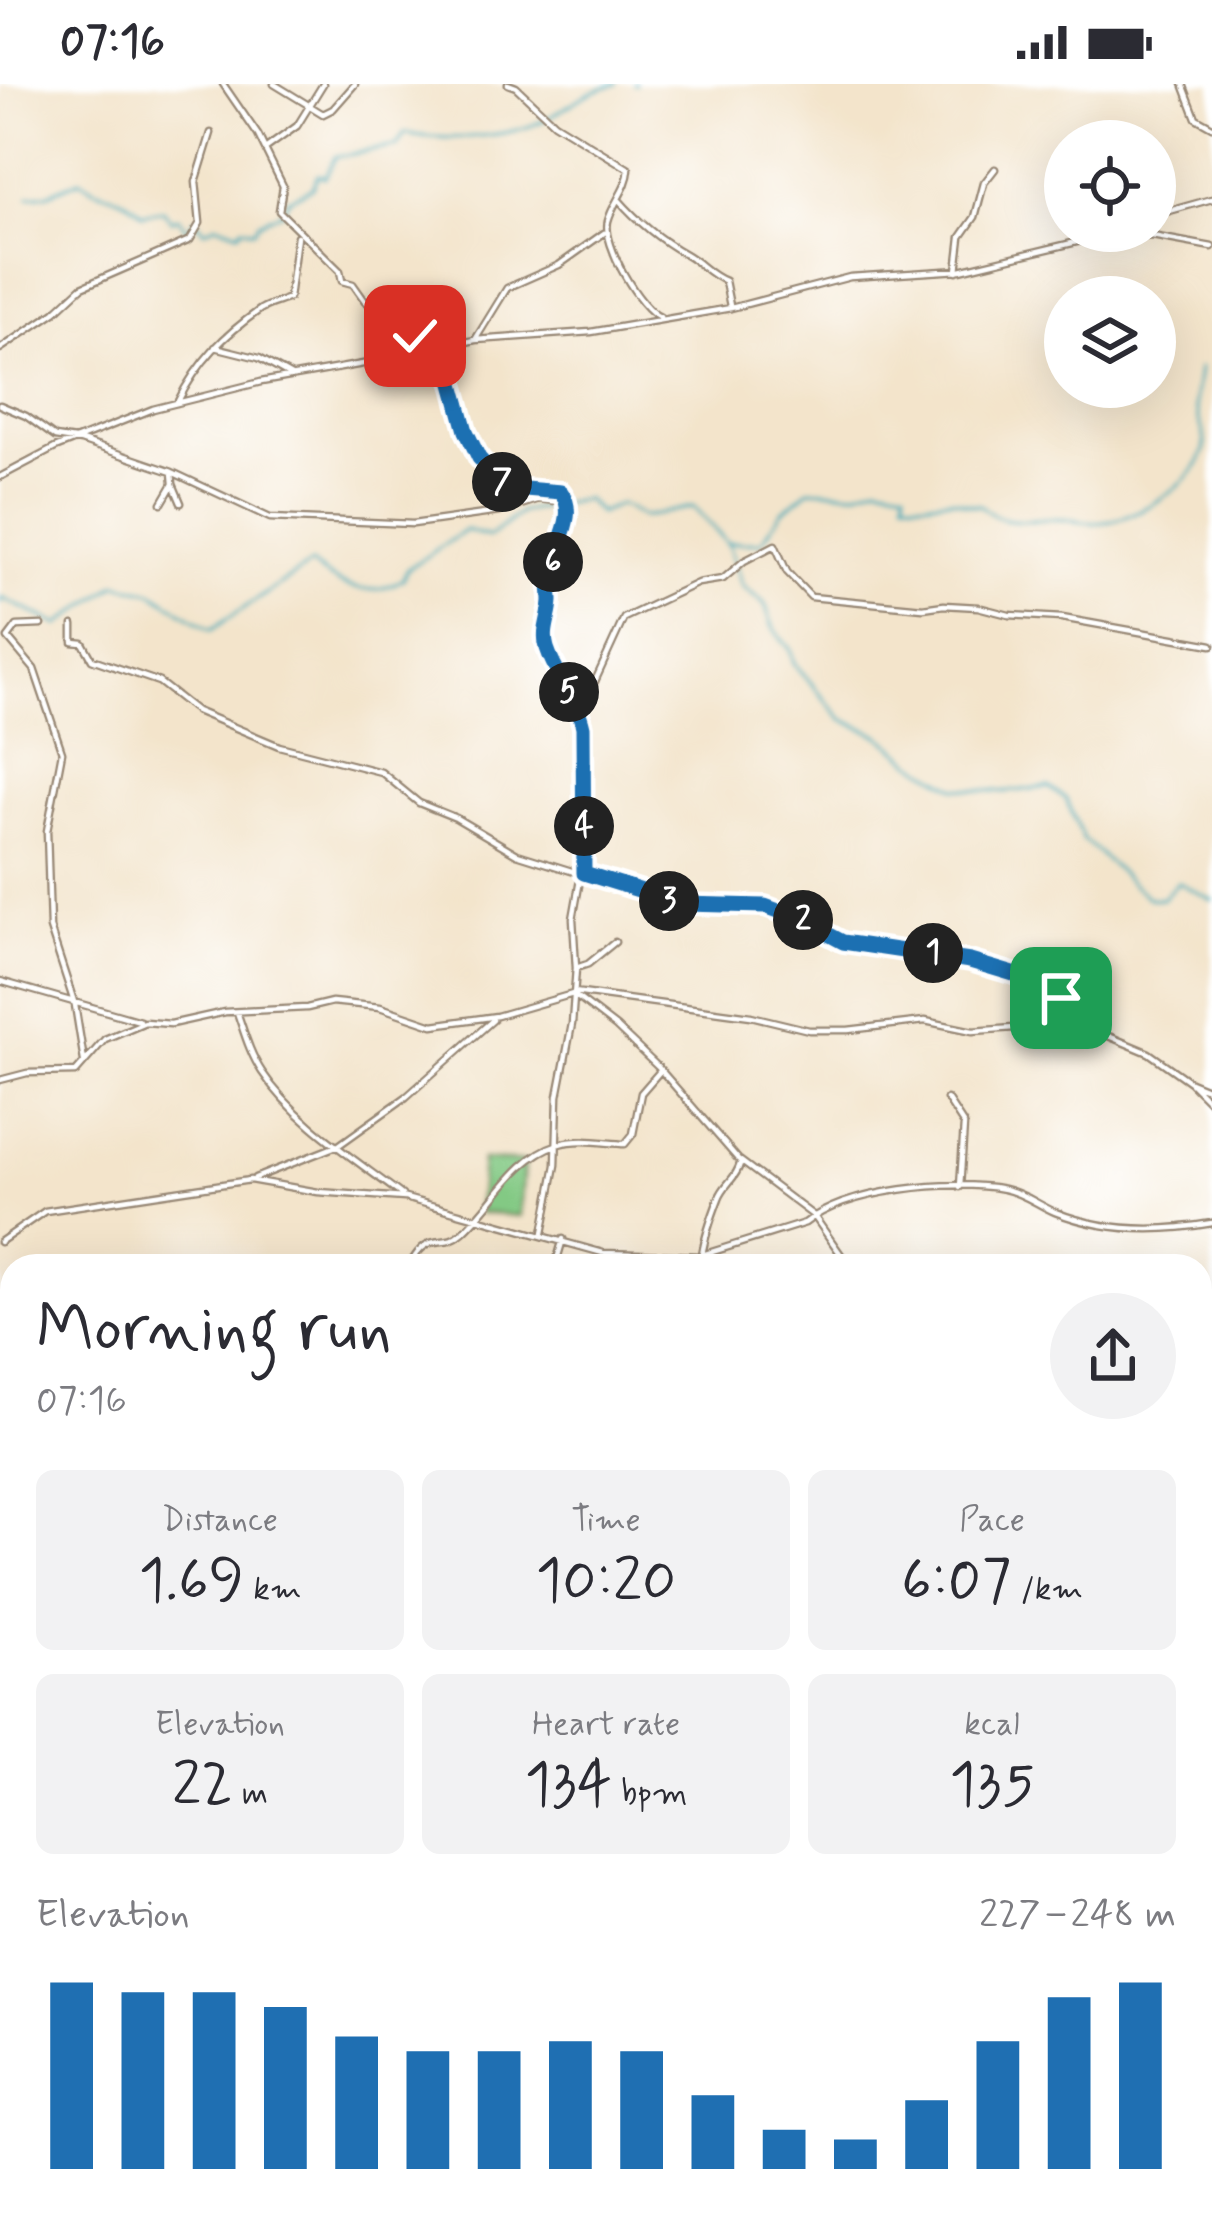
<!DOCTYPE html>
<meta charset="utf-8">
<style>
:root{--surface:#fff;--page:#f2f2f3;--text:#2b2b33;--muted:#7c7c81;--accent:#1f6fb2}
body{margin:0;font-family:Mynerve,sans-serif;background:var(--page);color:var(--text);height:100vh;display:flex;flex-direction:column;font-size:45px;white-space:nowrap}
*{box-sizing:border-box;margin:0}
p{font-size:39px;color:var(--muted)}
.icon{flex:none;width:66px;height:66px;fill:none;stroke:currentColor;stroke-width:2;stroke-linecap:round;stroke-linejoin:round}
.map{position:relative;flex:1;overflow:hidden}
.drawer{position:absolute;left:0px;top:1170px;width:1212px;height:975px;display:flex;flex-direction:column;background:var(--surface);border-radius:36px 36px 0 0;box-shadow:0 12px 48px #0002}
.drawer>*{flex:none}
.buttons{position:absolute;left:1044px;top:36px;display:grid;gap:24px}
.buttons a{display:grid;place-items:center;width:132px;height:132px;border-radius:50%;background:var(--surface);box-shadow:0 12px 48px #0002;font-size:60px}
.pin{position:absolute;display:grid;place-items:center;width:102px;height:102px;color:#fff;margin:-51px;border-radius:24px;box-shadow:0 6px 18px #0006}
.km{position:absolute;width:60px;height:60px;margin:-30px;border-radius:50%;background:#222;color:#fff;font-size:33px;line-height:60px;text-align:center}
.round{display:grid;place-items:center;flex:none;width:126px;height:126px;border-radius:63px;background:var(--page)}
.summary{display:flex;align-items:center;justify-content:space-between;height:204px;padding:0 36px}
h1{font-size:66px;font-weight:600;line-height:90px}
.figures{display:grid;grid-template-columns:repeat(3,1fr);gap:18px;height:204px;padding:12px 36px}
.figures div{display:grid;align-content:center;border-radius:18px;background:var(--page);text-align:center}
.figures b{font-size:60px;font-weight:600}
.figures small{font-size:33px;font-weight:400}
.figures p{font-size:33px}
.chart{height:336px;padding:24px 36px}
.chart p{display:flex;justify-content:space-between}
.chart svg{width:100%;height:216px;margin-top:12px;stroke:var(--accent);stroke-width:6}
.status{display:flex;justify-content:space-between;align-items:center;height:84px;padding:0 60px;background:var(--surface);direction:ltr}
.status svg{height:33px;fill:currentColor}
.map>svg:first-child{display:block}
.green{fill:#83c984;stroke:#5f7a51;stroke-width:3}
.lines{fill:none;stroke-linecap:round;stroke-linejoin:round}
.stream{stroke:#3baab9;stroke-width:3}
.street-casing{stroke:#978774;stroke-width:9}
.street{stroke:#fff;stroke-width:4.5}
.route-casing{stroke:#fff;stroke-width:24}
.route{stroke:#1f6fb2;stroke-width:15}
</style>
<div class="status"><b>07:16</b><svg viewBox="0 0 49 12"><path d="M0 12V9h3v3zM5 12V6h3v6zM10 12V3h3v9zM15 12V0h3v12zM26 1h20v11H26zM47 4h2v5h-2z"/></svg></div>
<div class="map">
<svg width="1212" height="2144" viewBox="0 0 1212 2144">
<rect width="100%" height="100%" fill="#fff"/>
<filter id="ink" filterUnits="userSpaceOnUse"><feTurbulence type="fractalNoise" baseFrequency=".00833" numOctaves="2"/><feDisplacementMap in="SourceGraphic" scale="24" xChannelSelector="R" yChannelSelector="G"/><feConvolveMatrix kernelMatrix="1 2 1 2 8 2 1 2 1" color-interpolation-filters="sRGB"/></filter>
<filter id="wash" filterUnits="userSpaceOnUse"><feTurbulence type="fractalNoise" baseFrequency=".004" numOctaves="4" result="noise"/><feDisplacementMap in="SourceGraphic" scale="48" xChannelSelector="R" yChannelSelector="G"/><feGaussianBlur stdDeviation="2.7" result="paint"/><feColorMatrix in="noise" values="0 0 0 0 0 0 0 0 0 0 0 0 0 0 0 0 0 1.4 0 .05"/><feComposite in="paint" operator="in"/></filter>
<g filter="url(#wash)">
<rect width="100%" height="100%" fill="#f3e4cb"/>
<path class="green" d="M482,1076L524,1078L520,1132L478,1129Z"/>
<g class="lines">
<path class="stream" d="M634,0H636
M29,112L47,110L80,96C99,112 124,109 143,130L163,126L171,136L179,134L189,148L194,135L205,146L217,140L239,148L243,143L254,146L259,138L282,128L288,116L312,103L318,90L325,93L335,73L397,62L405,49C443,58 513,54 548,34C573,20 588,6 617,0
M728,460L742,502L765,520L773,543L790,565L794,579L842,635L881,652L915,680L956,704L1007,708L1048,703L1066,715L1083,755L1148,814L1162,815L1178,798L1212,816
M0,519L2,514L59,541L117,500L152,508L211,546L311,480C340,504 369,516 403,495L406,486L466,446L489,453L521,428L585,415L599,429L620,420L643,433L693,423L727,459L761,458L782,428L810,405L855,408L878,400L906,405L905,415C925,420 930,416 949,415C960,415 968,422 980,421C1001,442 1023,437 1050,435C1066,434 1082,439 1097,439C1131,438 1193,402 1204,368C1208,353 1198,337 1196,322C1194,310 1198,296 1199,284
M0,1681L4,1693L12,1696"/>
</g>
</g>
<g filter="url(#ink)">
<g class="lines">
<g class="street-casing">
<path id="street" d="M223,0L258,51L283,102L279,127L340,187L342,197L353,200L365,217L411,248L418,268
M274,0L323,30L333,25L355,0
M508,0L516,3L554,39L629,85C628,104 613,118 608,137C602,160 640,225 660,233
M1183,0L1196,34L1212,43
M265,65L297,42L323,0
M618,115C638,138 660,156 685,170C701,179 708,190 725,197L730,222
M1155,131L1212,115
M957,187L961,153L975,133L984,99L995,85
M475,256L507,204L559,181L604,149
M451,261L452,296L466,347L479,373L501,398L513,404L561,408L565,418
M215,263L259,274L291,292
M0,265L55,228L82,203L190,156L200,139L196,98L211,49
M177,319C198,277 224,251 261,225C269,220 280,218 289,214L297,152
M0,321L26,332L55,353L81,357L172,388L270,434L413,440L499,428L539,415L565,418L567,433L552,482L551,514L545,552L583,643L585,768L573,835L576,884L572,940L558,1012L556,1081L543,1149
M0,393L55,364L153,325L261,298L380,277L475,256L591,248L731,224L850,193L960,186L1089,155L1152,152L1212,163
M173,400L181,419
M162,419L173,400L172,388
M42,541L17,542L8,554L34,585L62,668L47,747L50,844L75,921L84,977
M73,541V558L83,559L92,575L159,598L196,627L279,662L381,688L419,719L456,734L517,770L661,815L703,823L765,822L801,835L848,859L938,869L1027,894L1055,910L1106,951
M580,630L624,534L698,499L723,495L744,477L775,461L787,488L811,513L923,524L944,521L978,523L1009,531L1062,534L1212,561
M576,884L588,880L615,858
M0,897L140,937
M574,908L751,932L809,946H848L925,937L973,947L1014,944L1106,951L1149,969L1190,998L1212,1020
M237,928C244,948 250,970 262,988C295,1038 355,1075 402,1111
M0,996L27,989L76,988L105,955L145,938L171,940L225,928L307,924L332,918L380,923L433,941L497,932L573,910L616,943L658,983L738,1075L814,1132L849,1182
M1190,998L1212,1007
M947,1015L964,1041L960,1103
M255,1094L339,1061L406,1013L493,936
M0,1158L45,1127L250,1096L318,1108L405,1114L603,1169L699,1172L805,1139C847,1105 953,1095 1004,1105C1024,1109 1038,1121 1055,1128C1105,1148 1161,1148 1212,1139
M702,1171C705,1152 712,1132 719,1114C724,1100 736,1095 740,1080
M409,1182C430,1143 442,1167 462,1149C495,1120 514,1074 559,1060C581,1054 604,1059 625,1060L633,1050L641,1009L661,986
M527,1182H531
M555,1182L563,1155
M682,1182L703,1173
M0,1243L12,1249
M1200,1412L1212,1414
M1200,1484L1212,1479
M1200,1607L1212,1613
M0,1929L12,1932
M0,1980L12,1979
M268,2133L272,2144
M430,2133L442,2144"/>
</g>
<use href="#street" class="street"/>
</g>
</g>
<g class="lines" filter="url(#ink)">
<g class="route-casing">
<path id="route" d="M415,252L418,268L451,260L452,296L466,347L479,374L501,398L513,404L561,408C579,432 554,461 551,488C549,498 551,508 551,517C550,534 542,547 547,564C556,592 577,614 583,643L584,789L684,820L765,822L800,835L843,858L970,877L1027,894L1061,914"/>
</g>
<use href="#route" class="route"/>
</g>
</svg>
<div class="buttons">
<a><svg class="icon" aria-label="locate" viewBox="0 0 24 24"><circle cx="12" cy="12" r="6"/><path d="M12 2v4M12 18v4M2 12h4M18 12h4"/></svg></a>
<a><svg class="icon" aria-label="layers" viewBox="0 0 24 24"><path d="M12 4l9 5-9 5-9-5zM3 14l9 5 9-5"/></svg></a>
</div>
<div class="pin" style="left:1061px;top:914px;background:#1e9e55"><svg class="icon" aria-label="arrive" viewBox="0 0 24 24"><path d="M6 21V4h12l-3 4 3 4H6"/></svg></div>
<div class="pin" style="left:415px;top:252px;background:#d93025"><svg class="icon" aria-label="check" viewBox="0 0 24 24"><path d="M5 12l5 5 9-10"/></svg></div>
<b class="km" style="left:933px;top:869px">1</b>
<b class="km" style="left:803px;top:836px">2</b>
<b class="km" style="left:669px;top:817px">3</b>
<b class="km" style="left:584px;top:742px">4</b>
<b class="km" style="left:569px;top:608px">5</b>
<b class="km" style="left:553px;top:478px">6</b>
<b class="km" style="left:502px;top:398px">7</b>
<section class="drawer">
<div class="summary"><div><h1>Morning run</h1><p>07:16</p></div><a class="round"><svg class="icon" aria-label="share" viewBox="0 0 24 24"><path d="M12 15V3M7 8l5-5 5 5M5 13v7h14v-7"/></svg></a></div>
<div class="figures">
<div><p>Distance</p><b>1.69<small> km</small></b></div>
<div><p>Time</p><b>10:20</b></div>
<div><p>Pace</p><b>6:07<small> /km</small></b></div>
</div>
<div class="figures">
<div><p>Elevation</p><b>22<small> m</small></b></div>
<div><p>Heart rate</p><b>134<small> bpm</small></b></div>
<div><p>kcal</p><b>135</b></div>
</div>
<div class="chart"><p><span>Elevation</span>227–248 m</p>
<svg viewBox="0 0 160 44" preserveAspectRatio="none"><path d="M5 44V6M15 44V8M25 44V8M35 44V11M45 44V17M55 44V20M65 44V20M75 44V18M85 44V20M95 44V29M105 44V36M115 44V38M125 44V30M135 44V18M145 44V9M155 44V6"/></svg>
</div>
</section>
</div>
